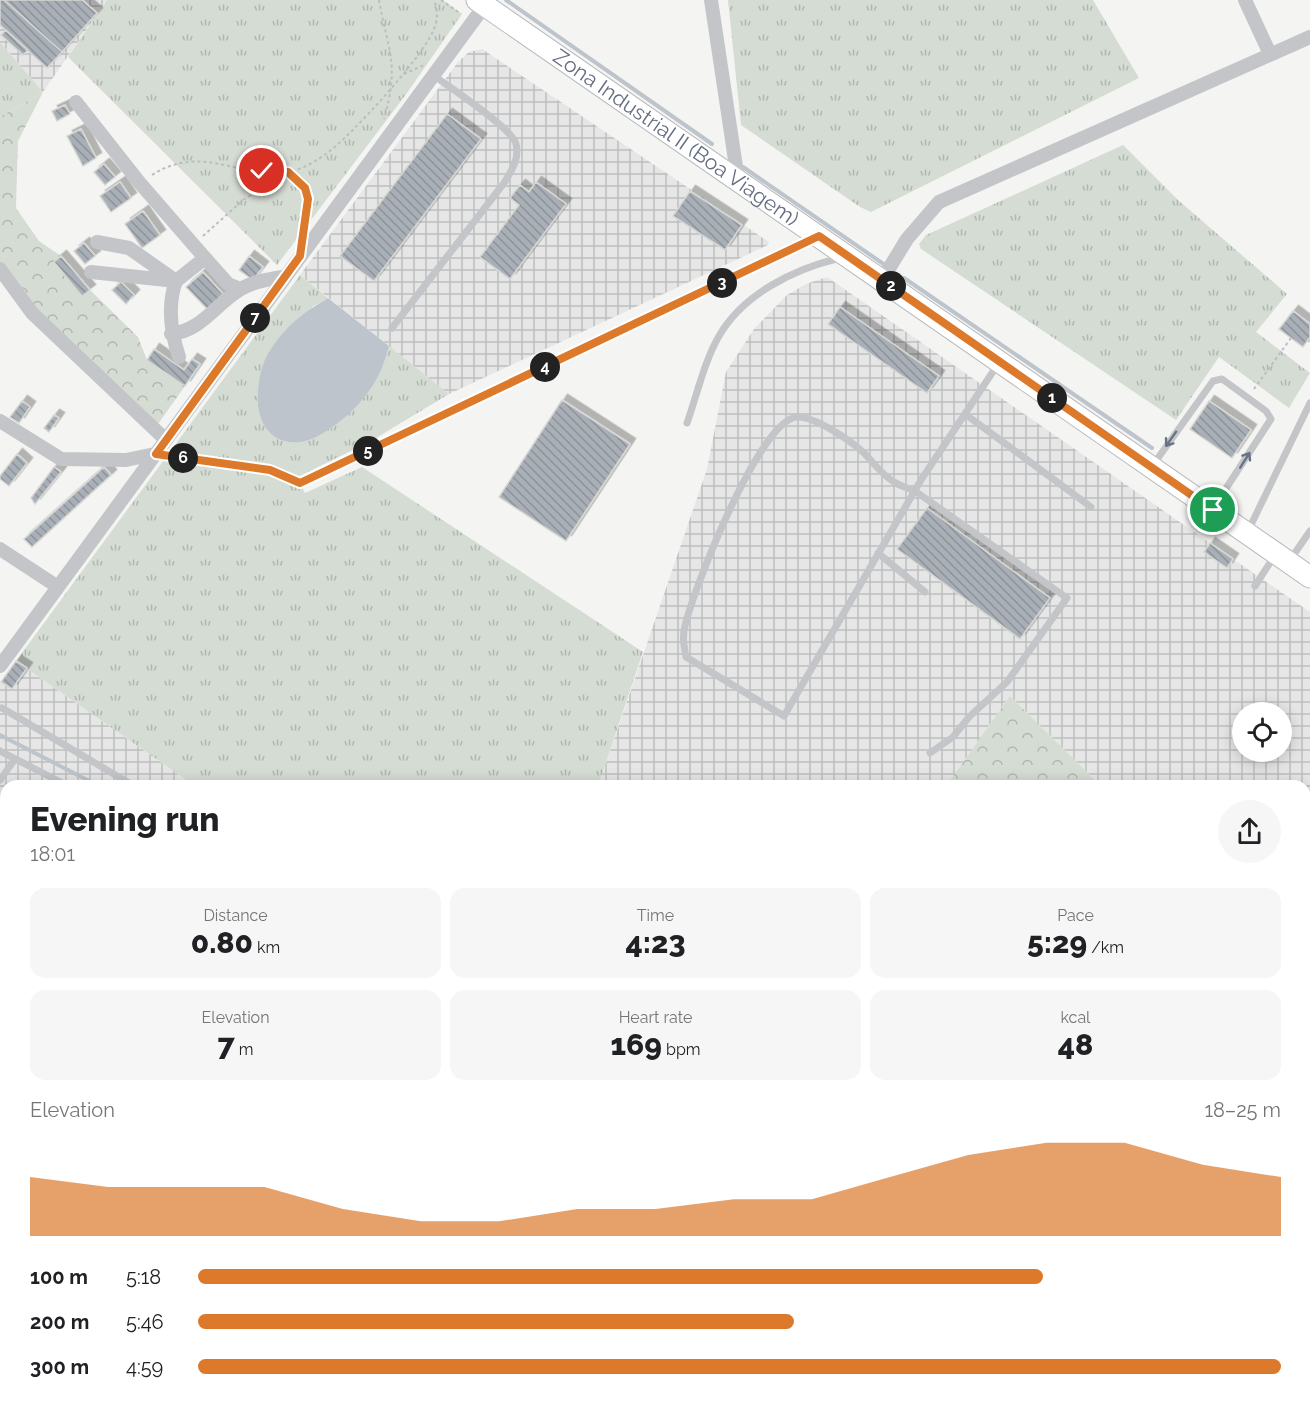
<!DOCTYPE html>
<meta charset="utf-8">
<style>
:root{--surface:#fff;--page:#f6f6f6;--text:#202124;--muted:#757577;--accent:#dc792b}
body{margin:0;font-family:Raleway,sans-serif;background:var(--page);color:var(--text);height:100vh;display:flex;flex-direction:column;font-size:22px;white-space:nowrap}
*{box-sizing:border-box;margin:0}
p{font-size:20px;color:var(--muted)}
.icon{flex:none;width:33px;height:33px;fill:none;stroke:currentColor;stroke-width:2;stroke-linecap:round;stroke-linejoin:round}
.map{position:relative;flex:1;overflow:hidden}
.panel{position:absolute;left:0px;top:780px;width:1311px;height:622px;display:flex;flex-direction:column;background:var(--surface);border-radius:18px 18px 0 0;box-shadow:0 3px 15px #0003}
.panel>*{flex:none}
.fabs{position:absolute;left:1232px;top:702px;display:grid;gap:12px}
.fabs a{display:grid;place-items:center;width:60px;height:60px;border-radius:50%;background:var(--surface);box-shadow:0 3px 15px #0003;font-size:30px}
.pin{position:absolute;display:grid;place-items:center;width:51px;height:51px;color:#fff;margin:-26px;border:3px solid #fff;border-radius:50%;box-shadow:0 2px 6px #0007}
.km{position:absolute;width:30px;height:30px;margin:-15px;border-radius:50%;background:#222;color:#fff;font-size:16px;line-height:30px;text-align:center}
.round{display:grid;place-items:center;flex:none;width:63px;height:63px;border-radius:32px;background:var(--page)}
.headline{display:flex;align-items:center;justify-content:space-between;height:102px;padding:0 30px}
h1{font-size:33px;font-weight:800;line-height:45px}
.figures{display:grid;grid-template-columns:repeat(3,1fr);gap:9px;height:102px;padding:6px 30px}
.figures div{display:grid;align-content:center;border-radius:15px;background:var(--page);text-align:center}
.figures b{font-size:30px;font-weight:800}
.figures small{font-size:16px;font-weight:400}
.figures p{font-size:16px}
.chart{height:168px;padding:12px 30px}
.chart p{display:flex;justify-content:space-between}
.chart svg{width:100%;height:108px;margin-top:6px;fill:var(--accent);opacity:.7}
ul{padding:0 30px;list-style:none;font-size:20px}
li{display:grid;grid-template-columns:96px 72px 1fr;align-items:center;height:45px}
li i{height:15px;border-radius:8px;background:var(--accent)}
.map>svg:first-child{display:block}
.built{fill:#e5e6e5}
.industrial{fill:url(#industrial-grid);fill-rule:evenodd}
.grass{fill:url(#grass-tufts)}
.forest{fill:url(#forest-crowns)}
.wetland{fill:url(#wetland-marsh)}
.water{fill:#bdc4cb}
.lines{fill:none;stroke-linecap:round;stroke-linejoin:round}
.stream{stroke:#bdc4cb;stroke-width:4}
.building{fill:url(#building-back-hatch);stroke:#d6d7d4;stroke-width:1.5;filter:url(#shadow)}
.primary-casing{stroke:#b6b8bd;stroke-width:23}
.path{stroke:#bcbdc0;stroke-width:2;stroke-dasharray:3 3;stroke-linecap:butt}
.service{stroke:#c3c5c9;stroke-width:7}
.minor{stroke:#c3c5c9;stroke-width:14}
.primary{stroke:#fff;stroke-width:21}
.oneway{stroke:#6a7386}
.route-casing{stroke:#fff;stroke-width:12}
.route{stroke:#dc792b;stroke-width:8}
.labels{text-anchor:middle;stroke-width:6;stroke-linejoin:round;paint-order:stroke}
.street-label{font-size:21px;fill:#656f82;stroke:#fff}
</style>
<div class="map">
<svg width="1310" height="1402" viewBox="0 0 1310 1402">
<defs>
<pattern id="industrial-grid" width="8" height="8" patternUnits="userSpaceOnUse" patternTransform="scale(1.5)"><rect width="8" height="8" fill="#e5e6e5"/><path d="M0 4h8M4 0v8" fill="none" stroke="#bdbfbf"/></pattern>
<pattern id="grass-tufts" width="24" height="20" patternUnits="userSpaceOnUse" patternTransform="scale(1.5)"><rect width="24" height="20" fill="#d5dcd3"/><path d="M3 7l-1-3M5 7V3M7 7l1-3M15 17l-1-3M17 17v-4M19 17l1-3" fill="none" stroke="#b0b7b1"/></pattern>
<pattern id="forest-crowns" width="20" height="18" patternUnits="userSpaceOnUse" patternTransform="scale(1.5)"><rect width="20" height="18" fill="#d5dcd3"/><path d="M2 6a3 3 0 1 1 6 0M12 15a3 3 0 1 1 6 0" fill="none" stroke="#b0b7b1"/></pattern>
<pattern id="wetland-marsh" width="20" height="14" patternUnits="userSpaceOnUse" patternTransform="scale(1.5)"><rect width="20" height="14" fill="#d5dcd3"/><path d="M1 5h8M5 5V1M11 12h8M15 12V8" fill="none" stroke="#b0b7b1"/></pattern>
<pattern id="building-back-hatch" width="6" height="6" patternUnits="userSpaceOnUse" patternTransform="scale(1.5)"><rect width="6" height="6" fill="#a9afb6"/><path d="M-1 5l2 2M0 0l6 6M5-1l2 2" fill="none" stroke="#8d9399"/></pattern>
<filter id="shadow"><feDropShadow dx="5.5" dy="-5.5" stdDeviation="0" flood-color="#0004"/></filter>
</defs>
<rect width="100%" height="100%" fill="#f4f5f2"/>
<path class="built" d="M0,1203L6,1208V1396H263L271,1402H0Z"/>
<path class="industrial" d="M0,0H107L43,92L0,42Z
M482,49L769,242L768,245L449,394L300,275L458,62L469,52Z
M827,277L1210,543L1204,552L1226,568L1233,559L1310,612V1192L1305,1195V786H1101L1010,696L946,786H598L707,469L726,372L754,329L787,295L806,284ZM1242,712H1281V752H1242Z
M16,661L195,786H6V957L0,953V684Z
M771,1397H978L969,1402H777Z
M1063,1397H1136L1140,1402H1065Z"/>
<path class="grass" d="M107,0H443L462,14L407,93L277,265L68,57Z
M728,0H1093L1139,78L871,212L860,207L741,125Z
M0,42L43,92L0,117Z
M1123,145L1178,200L1287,294L1256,332L1310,373L1289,408L1219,357L1176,420L921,249L919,244L926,235Z
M300,275L328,298L312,307L330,429C359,405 380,383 389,346L449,394L371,441L298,477L305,493L362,467L643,652L598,786H195L16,661Z
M0,1065L6,1068V1123L0,1124Z
M0,1151L6,1153V1208L0,1203Z
M1310,1225V1402H1268L1264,1397L1305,1396V1229Z
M0,1274L6,1279V1323L0,1327Z
M6,1340V1396H165L173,1402H0V1343Z
M653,1396L656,1402H271L263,1397Z"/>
<path class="forest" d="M43,92L18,141L16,208L39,241L61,256L54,263L82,296L90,290L138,337L147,360L185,386L158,424L32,313L0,269V117Z
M1010,696L1101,786H946Z"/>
<path class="wetland" d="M771,1396L777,1402H656L653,1397Z"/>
<path class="water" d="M328,298L389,346C382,376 367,398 344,418C333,427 316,440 300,442C268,445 256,419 258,392C259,377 262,362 271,349C285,326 306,311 328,298Z"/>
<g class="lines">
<path class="stream" d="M506,0L712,144
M743,167L885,265
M904,278L1152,448
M0,735L99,786
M692,1396L697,1402
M1264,1396L1268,1402"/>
</g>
<path class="building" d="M0,0H4L62,52L47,68L0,25Z
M4,0H82L97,13L62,52Z
M6,30L28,50L23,55L1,35Z
M65,105L70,114L57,121L52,111Z
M447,114L481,139L374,281L340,256Z
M81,129L96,158L83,166L67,136Z
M104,164L115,177L105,185L94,172Z
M120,182L131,198L111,212L100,196Z
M536,182L566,204L510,279L480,257L519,205L510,198L520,185L529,192Z
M690,191L742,225L725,250L673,216Z
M143,211L160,235L142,248L125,224Z
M84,243L95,256L85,264L74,251Z
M61,256L90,290L82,296L54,262Z
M249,256L263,267L253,280L239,270Z
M203,272L223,294L207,309L186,287Z
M121,282L134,295L126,304L112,290Z
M840,307L939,376L927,393L828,324Z
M1293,311L1310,324V337L1303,347L1279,329Z
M154,349L184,370L192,359L200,364L185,386L147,360Z
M562,400L630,444L566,541L499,497Z
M22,401L30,407L19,423L10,417Z
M1209,401L1251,430L1232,458L1190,429Z
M54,415L59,418L49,432L44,428Z
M17,454L27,463L9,486L0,479V476Z
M54,467L61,472L35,504L31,498Z
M104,467L111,475L32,547L24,539Z
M927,508L1050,598L1020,639L897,549Z
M1210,543L1233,559L1227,568L1204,552Z
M16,661L27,668L12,689L1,682Z
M1305,874L1310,881V943L1305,947Z
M1308,1010L1310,1013V1075L1305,1068V1012Z
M825,1396H888L879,1402H829Z
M888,1396H926L930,1402H879Z"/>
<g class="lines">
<g class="primary-casing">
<g id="primary">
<path id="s1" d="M477,0L1310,577"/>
</g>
</g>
<path class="path" d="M379,0C388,52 400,63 384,119
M441,0L461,14
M404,74L426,64
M152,175C204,142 242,181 289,172C302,169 315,162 326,154C351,136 421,59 433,31C438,21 438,10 434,0
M203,236L243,200L289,172C311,192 308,201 304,229
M1254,389L1291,338
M169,456L270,470L292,480
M82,1396L83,1402"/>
<path class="service" d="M392,328L504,183C511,172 520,158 516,144C512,128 449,87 433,75
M965,414L1091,507
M687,423C697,395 704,362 719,336C743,294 794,269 840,258
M1153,465L1213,381L1222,379L1266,411L1271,419L1214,507
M300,484L814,239
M1248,531L1310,403
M878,553L925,592
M1290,560L1310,531
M1255,586L1275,555
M2,708L134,786
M0,751L68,786
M930,753L953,737L969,717L1007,682L1067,598L915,491C908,488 900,486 894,482C881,474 874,463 864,453C851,441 815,416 797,417C760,419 693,590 685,626C682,637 684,646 686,657L784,716C830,637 875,558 921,480L998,364
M0,780L15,759
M0,829L6,833
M0,898L6,901
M1305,988L1310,984
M1305,1077L1310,1084
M1305,1123L1310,1121
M0,1191L6,1195
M0,1264L6,1269
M0,1334L6,1330
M179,1396L187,1402
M281,1396L290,1402
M791,1396L796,1402"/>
<path class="minor" d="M711,0L738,180
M1245,0L1270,54
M76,102L139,182L205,258L176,281L91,272
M97,242L129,248L176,281C167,306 171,333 179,357
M205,258L228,284L240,289
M0,269L32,313L166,440
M882,280L907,239L939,202L1310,37
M171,334C203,330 215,304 241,289C253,281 271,279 286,276
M0,421L61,459L126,460L155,454
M0,549L58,587
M0,666L485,5
M1305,1216L1310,1213
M1004,1402L1013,1396"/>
<use href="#primary" class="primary"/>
</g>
<defs><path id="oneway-shaft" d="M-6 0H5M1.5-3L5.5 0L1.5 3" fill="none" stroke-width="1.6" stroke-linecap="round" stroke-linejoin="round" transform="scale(1.5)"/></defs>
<g class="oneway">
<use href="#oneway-shaft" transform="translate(1171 439) rotate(125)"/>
<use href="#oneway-shaft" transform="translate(1245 460) rotate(-58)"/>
</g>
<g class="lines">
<g class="route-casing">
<path id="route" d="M262,171L288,172L305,188L308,199L300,256L156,454L270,470L300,483L819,236L1213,510"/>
</g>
<use href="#route" class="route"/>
</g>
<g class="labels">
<g class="street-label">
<text dy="7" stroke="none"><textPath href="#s1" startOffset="242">Zona Industrial II (Boa Viagem)</textPath></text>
</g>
</g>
</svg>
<div class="fabs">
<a><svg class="icon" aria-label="locate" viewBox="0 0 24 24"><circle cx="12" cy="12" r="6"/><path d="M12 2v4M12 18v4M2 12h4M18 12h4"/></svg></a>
</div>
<div class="pin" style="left:1213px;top:510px;background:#1e9e55"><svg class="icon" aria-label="arrive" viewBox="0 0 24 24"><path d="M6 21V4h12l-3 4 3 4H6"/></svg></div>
<div class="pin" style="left:262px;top:171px;background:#d93025"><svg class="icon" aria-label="check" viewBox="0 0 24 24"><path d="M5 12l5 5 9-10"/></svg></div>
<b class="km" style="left:1052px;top:398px">1</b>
<b class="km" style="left:891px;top:286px">2</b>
<b class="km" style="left:722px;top:283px">3</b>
<b class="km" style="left:545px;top:367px">4</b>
<b class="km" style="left:368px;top:451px">5</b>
<b class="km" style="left:183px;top:458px">6</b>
<b class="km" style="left:255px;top:318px">7</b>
<section class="panel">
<div class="headline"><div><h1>Evening run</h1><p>18:01</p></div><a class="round"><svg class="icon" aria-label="share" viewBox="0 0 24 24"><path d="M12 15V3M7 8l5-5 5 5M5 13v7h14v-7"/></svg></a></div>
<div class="figures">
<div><p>Distance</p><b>0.80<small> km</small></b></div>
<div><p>Time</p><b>4:23</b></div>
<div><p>Pace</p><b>5:29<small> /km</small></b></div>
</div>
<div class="figures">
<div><p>Elevation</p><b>7<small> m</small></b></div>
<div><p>Heart rate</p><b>169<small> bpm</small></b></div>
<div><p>kcal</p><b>48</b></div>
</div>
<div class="chart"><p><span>Elevation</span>18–25 m</p>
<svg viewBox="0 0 160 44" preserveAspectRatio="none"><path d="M0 44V20L10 24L20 24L30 24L40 33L50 38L60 38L70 33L80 33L90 29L100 29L110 20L120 11L130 6L140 6L150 15L160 20V44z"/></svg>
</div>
<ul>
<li><b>100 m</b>5:18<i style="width:78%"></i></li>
<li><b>200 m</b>5:46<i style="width:55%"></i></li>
<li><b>300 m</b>4:59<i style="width:100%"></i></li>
</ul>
</section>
</div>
